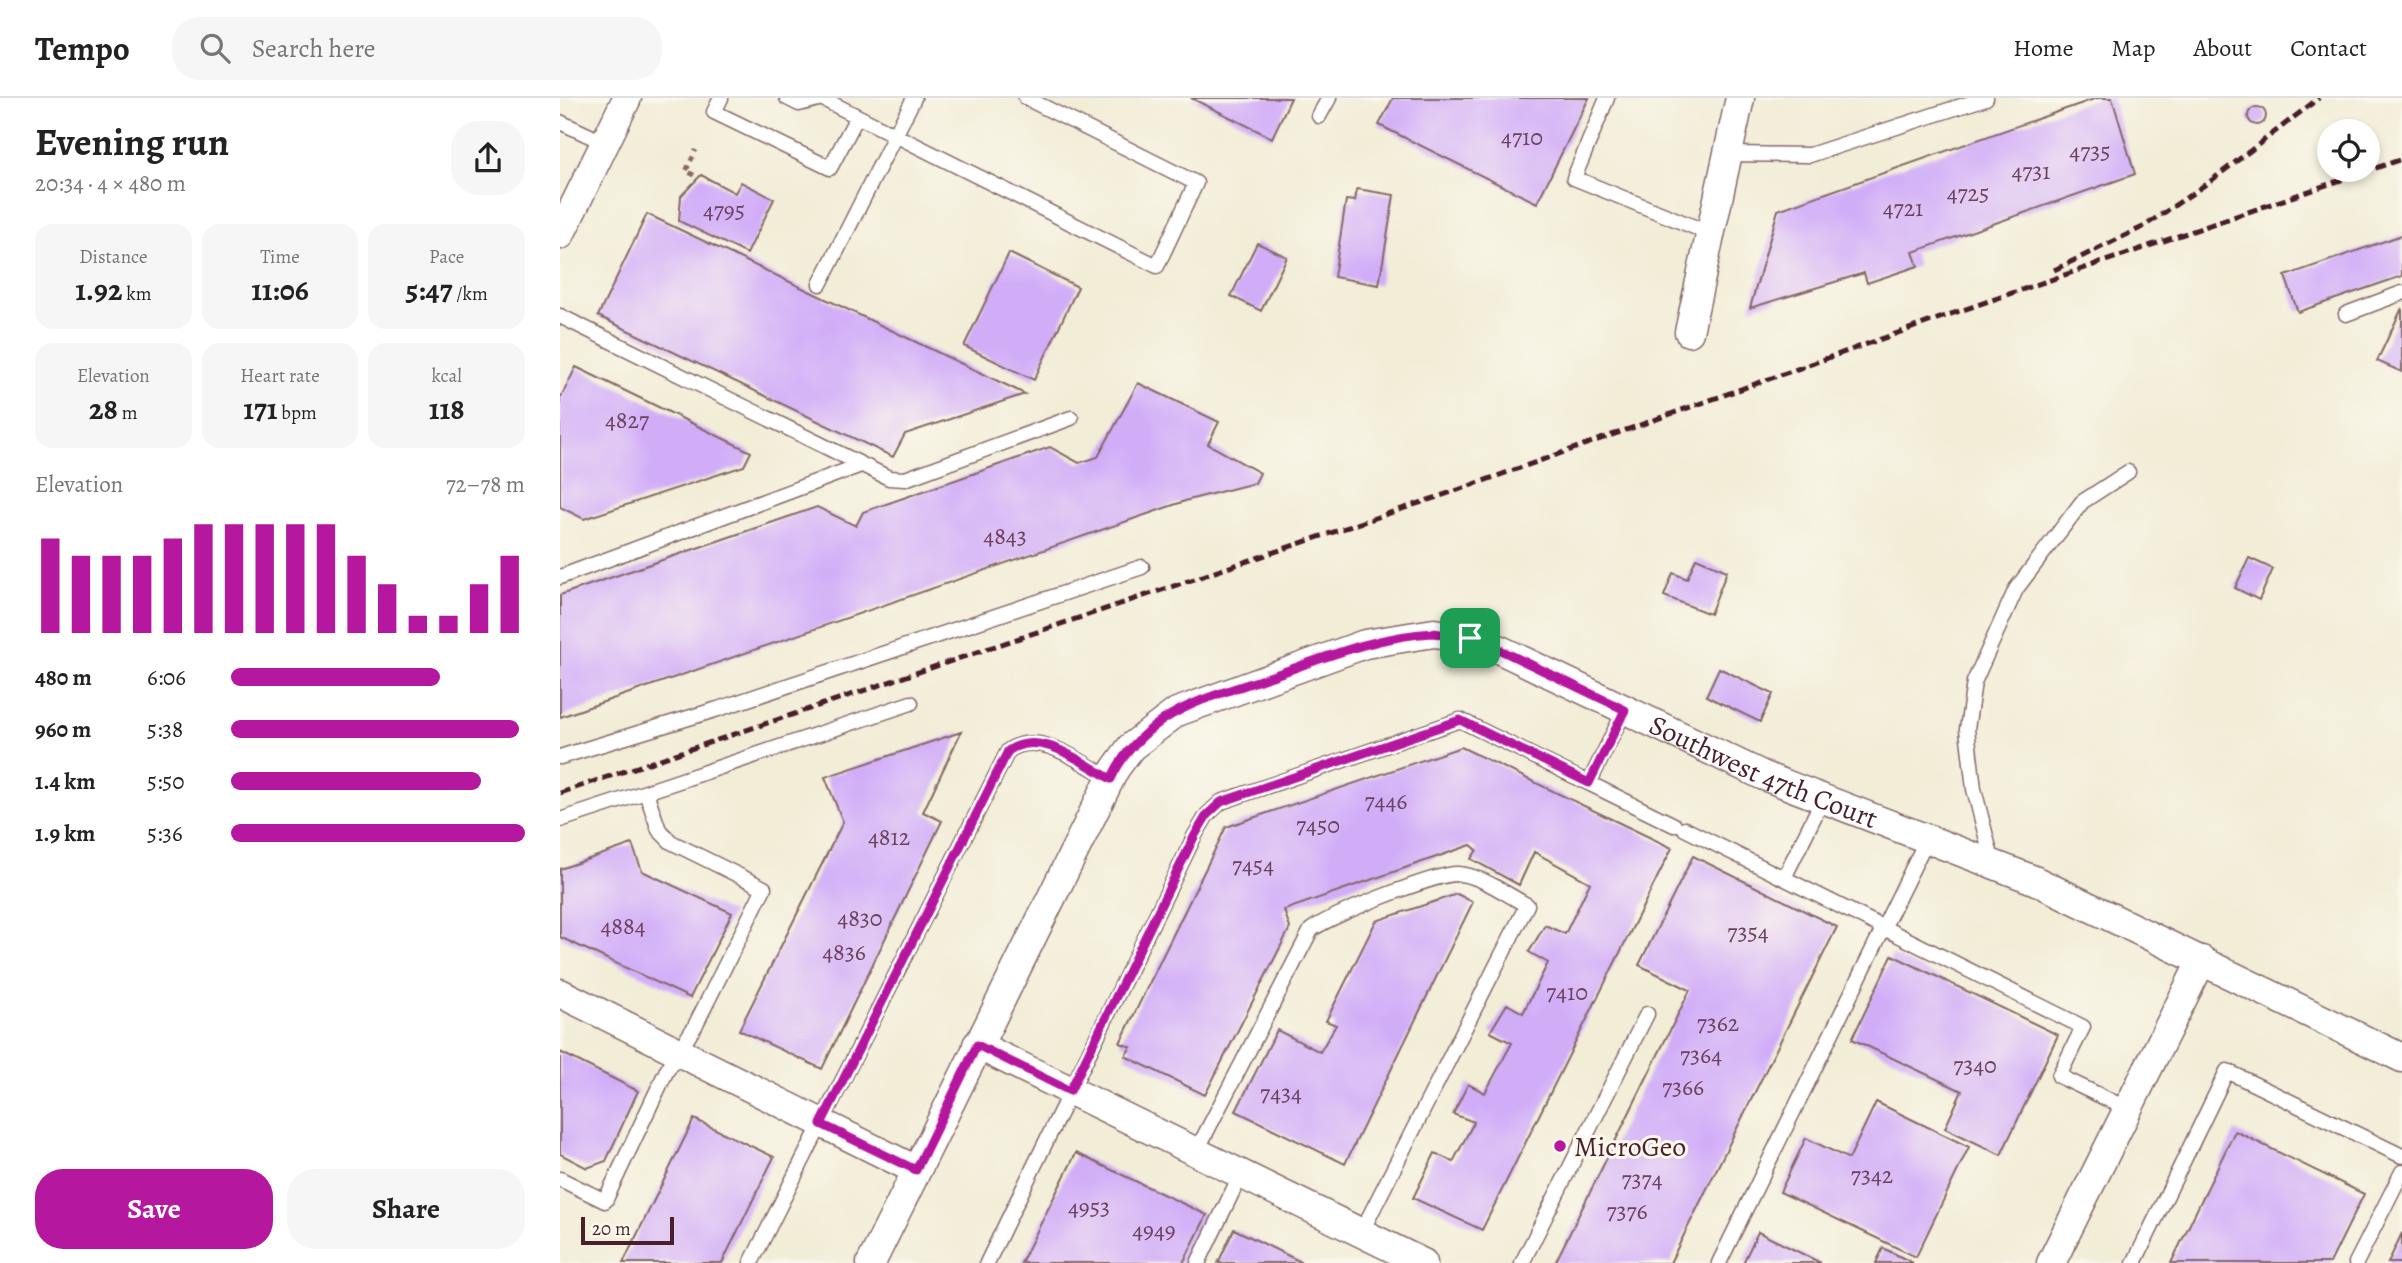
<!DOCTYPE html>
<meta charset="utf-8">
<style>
:root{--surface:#fff;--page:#f6f6f6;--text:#222;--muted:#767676;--line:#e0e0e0;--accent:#b5179e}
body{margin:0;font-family:Alegreya,serif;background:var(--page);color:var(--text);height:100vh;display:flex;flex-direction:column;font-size:26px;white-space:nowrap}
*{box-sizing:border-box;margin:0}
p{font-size:23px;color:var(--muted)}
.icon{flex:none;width:38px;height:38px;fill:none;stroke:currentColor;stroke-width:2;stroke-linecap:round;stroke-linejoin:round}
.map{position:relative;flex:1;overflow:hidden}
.side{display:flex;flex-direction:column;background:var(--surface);width:560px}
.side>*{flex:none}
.fabs{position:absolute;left:1757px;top:21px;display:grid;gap:14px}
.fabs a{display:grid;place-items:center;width:63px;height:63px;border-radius:50%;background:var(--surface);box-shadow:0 4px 10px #0003;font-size:35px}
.scale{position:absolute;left:21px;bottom:18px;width:93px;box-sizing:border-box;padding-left:7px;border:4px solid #4a1f2b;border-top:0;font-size:19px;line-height:24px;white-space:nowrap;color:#4a1f2b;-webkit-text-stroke:5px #fbf7ec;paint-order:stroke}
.pin{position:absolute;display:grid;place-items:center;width:60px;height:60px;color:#fff;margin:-30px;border-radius:14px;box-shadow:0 4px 10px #0006}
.round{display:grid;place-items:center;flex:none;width:74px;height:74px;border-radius:28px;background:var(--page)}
.headline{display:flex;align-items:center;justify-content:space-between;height:119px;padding:0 35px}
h1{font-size:38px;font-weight:700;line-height:52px}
.metrics{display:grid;grid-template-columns:repeat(3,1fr);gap:10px;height:119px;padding:7px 35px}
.metrics div{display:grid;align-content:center;border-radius:18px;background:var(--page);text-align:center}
.metrics b{font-size:30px;font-weight:700}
.metrics small{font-size:19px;font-weight:400}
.metrics p{font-size:19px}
.chart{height:196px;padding:14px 35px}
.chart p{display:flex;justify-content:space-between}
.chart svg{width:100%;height:126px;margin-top:7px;stroke:var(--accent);stroke-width:6}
.primary-button{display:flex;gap:14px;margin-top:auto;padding:14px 35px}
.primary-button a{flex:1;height:80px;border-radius:28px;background:var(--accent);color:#fff;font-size:28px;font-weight:700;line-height:80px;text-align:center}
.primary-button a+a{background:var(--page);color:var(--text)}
ul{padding:0 35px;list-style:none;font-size:23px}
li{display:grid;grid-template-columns:112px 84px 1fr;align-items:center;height:52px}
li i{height:18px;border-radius:9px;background:var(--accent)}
header{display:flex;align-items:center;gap:42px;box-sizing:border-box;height:98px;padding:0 35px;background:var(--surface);border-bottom:2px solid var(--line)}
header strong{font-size:33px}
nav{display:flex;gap:38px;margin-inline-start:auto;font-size:24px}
.search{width:490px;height:63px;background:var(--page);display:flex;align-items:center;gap:18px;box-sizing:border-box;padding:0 24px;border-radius:28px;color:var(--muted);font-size:26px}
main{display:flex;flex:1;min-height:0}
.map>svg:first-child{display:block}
.building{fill:#d1adf8}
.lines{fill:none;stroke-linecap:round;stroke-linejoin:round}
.service-casing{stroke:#856767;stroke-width:17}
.minor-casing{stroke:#856767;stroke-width:31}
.path{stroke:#856767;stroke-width:4.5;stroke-dasharray:5 5;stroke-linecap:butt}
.service{stroke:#fff;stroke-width:14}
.minor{stroke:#fff;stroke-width:28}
.rail{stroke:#4a1f2b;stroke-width:5;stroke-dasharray:10 5;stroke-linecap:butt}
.route-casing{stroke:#fff;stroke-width:14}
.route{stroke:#b5179e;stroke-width:9}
.poi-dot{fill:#b5179e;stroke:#fbf7ec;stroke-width:2.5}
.labels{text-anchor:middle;stroke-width:6;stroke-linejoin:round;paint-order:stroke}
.number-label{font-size:24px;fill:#6c425e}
.street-label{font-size:28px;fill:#4a1f2b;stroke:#fbf7ec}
.poi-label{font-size:28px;fill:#4a1f2b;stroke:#fbf7ec;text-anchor:start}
</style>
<header>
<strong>Tempo</strong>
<div class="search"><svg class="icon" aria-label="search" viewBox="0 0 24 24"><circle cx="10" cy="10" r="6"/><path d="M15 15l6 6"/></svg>Search here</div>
<nav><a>Home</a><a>Map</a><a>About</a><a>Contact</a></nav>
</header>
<main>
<section class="side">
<div class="headline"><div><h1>Evening run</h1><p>20:34 · 4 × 480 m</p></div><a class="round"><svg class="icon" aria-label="share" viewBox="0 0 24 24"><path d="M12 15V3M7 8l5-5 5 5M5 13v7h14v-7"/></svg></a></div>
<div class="metrics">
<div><p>Distance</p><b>1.92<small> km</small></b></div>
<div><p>Time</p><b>11:06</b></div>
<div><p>Pace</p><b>5:47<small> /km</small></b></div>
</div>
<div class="metrics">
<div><p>Elevation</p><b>28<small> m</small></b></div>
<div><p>Heart rate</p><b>171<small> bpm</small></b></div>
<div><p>kcal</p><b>118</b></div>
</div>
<div class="chart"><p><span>Elevation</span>72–78 m</p>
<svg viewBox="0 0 160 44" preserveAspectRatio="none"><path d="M5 44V11M15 44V17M25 44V17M35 44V17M45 44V11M55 44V6M65 44V6M75 44V6M85 44V6M95 44V6M105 44V17M115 44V27M125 44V38M135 44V38M145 44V27M155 44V17"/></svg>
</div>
<ul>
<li><b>480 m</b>6:06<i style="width:71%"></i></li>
<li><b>960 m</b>5:38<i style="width:98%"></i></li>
<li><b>1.4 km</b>5:50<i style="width:85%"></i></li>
<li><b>1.9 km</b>5:36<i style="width:100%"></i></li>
</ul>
<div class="primary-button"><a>Save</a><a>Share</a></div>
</section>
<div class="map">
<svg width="1842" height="1165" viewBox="0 0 1842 1165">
<rect width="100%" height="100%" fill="#fbf7ec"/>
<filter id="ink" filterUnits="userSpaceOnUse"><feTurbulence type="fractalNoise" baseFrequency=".0143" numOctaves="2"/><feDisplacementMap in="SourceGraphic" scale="14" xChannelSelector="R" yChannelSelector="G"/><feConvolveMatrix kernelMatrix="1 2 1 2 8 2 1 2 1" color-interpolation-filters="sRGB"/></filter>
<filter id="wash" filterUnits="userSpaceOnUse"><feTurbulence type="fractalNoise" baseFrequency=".00686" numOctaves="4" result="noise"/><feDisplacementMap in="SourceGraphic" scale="28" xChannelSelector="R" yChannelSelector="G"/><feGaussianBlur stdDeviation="1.57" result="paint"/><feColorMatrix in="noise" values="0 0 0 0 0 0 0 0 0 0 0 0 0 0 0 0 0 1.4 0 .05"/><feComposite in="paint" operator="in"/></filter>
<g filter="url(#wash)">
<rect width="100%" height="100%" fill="#f2edd7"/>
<g id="blocks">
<path class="building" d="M631,0H731L712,40Z
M833,0H1029L977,105L819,27Z
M1537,0H1552L1575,76L1353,154L1358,168L1307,185L1304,175L1190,210L1218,112Z
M1688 18a9 9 0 1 1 18 0a9 9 0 1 1-18 0Z
M141,77L175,95L181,84L214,101L187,156L119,123L121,98Z
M797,91L834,97L819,187L774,179L786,102L795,103Z
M87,116L465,296L345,336L333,359L38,218Z
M1842,137V178L1738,214L1725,178Z
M697,145L727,159L701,213L671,198Z
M449,155L518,189L474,282L404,248Z
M1842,210V274L1817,263Z
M16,269L191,354L184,368L24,421L0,409V301Z
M578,285L659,324L648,346L700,375L695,385L628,402L0,619V497L257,409L296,428L303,414L490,349L519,365L538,359Z
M1136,460L1167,473L1150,516L1104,498L1113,475L1127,481Z
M1689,460L1713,471L1699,502L1675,490Z
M1159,570L1213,596L1200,624L1146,598Z
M401,634L363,714L382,723L262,971L179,932L283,724L265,679Z
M901,649L1112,750L922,1132L853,1100L875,1055L893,1064L914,1024L893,1016L908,986L925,995L952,945L930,934L947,906L963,915L988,865L969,854L985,827L1005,836L1030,785L974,754L959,787L911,761L917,752L911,747L724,812L730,830L645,997L565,958L571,949L560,945L666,729Z
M72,746L82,773L172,815L130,900L0,839V771Z
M1133,758L1277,829L1110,1165H995L1130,892L1079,867Z
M897,796L913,804L785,1066L676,1013L717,932L760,954L776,927L766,923L816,823Z
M1332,857L1498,937L1441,1057L1385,1030L1402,993L1292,941Z
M0,954L78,993L46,1063L27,1070L0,1056Z
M1316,1004L1409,1049L1356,1159L1220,1094L1246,1040L1289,1061Z
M134,1021L214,1059L162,1165H63Z
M1675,1033L1804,1096L1770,1165H1611Z
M516,1055L647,1117L623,1165H461Z
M674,1131L743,1165H658Z
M1198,1134L1261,1165H1183Z
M1842,1135V1165H1828Z
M1323,1150L1353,1165H1316Z"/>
</g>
</g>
<g filter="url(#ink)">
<use href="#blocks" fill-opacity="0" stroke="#856767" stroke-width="2"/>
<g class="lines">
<g class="service-casing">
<path id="service" d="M161,0L154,14L270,70L297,19
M227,0L239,6L262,0
M1047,0L1014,80L1149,135
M263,1L597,168L636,85L466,0
M759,18L769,0
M0,24L45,45
M1165,56L1250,57L1426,0
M260,186L354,0
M1786,216L1842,195
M0,218L329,380L345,381L511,320
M0,479L301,367
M0,659L158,611L582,469
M1029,685L1065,612
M0,722L86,694
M1125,731L1523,929L1499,978L1568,1011
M1433,766L1414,691L1407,631L1414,584L1456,491L1522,404L1568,374
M1224,780L1263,701
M636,1054L751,832C769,818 876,775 898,776C921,777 947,797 967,807L801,1135
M0,1081L45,1103L106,974L135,928L204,790L111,744L99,732L86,694L351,605
M191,1165L448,653C480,630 522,666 551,681
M427,1165L635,737L647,717L661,704L900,622L1114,727
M638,1165L681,1076
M962,1165L1087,916
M1159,1165L1367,741
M1574,1165L1667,973L1842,1058
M1796,1165L1842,1074"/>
</g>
<g class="minor-casing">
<g id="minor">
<path d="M0,137L67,0"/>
<path d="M1129,234L1180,0"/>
<path d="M0,895L356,1072"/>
<path d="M417,947L863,1165"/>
<path id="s1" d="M311,1165L555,671L571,649L617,614L805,546L874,535L910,540L932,548L1204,678L1474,782L1842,960"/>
<path d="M1491,1165L1642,862"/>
</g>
</g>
<path class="path" d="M134,77L126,73L136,52"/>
<use href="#service" class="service"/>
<use href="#minor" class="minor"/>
<path class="rail" d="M1494,172L1583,129L1652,82L1759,0
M0,695L895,393L1394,215L1842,61"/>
</g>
</g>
<g class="lines" filter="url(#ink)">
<g class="route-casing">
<path id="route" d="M873,535L910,540L932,548L1065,612L1029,685L900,622L661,704L647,717L635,737L510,993L417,947L356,1072L261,1026L448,653C480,630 522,665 551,681C562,657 581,637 603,622C633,602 669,593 703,581C759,562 814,538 873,535Z"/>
</g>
<use href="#route" class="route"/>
</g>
<circle class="poi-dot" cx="1000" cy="1048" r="7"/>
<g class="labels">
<g class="number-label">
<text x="962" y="47">4710</text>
<text x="1530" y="61">4735</text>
<text x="1471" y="81">4731</text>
<text x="1408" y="103">4725</text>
<text x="1343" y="118">4721</text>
<text x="164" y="120">4795</text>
<text x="67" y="330">4827</text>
<text x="445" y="446">4843</text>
<text x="826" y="711">7446</text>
<text x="758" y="735">7450</text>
<text x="329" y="747">4812</text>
<text x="693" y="775">7454</text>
<text x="300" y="828">4830</text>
<text x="63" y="836">4884</text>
<text x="1188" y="842">7354</text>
<text x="284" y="862">4836</text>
<text x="1007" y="902">7410</text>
<text x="1158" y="933">7362</text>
<text x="1141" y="965">7364</text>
<text x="1415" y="975">7340</text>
<text x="1123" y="997">7366</text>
<text x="721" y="1003">7434</text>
<text x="1312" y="1085">7342</text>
<text x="1082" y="1089">7374</text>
<text x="529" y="1117">4953</text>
<text x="1067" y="1121">7376</text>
<text x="594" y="1140">4949</text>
</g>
<g class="street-label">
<text dy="10" stroke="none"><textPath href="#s1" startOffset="1265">Southwest 47th Court</textPath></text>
</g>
<g class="poi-label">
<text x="1014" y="1058">MicroGeo</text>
</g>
</g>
</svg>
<div class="fabs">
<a><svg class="icon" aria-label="locate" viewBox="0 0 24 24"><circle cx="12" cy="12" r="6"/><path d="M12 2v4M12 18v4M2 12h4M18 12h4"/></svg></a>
</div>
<div class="scale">20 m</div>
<div class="pin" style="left:910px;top:540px;background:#1e9e55"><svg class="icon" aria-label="arrive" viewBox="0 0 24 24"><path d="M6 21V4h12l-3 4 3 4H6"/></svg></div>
</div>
</main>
